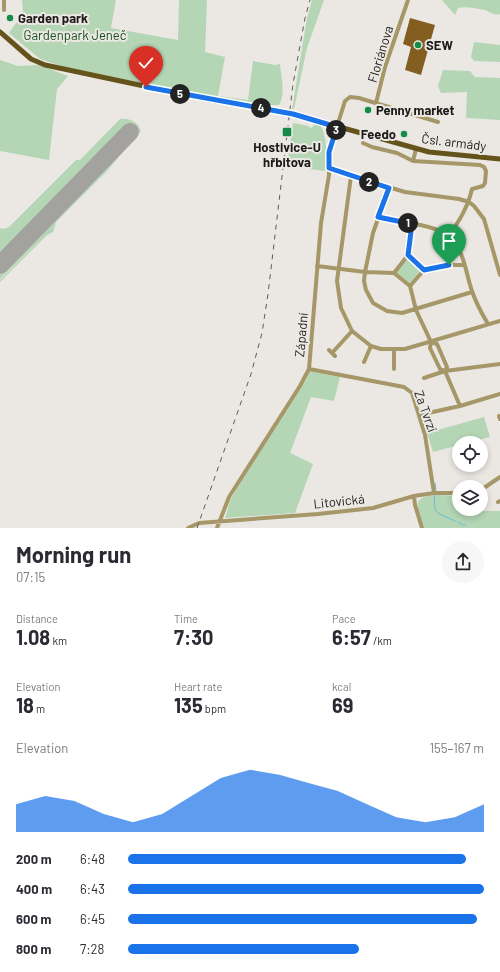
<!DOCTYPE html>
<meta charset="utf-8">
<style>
:root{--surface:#fff;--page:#f7f7f7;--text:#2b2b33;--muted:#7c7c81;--accent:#1a73e8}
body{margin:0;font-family:Barlow,sans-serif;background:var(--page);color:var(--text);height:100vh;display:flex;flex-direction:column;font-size:15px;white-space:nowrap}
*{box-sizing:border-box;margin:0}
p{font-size:13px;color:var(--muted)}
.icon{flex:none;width:22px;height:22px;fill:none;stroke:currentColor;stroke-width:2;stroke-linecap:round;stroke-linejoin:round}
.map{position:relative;height:528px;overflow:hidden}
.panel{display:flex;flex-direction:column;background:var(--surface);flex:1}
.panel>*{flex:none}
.tools{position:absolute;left:452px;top:436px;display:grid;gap:8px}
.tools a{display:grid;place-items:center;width:36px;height:36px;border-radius:50%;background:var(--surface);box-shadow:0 2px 6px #0003;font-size:20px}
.pin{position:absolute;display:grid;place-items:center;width:34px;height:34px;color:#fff;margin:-41px -17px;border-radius:50% 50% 50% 0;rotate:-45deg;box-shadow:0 0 4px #0007}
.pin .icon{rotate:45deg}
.km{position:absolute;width:20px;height:20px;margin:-10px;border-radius:50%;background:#222;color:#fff;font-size:11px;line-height:20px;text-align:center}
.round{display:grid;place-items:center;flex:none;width:42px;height:42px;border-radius:21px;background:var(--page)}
.overview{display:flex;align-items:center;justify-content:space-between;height:68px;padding:0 16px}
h1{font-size:22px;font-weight:700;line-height:30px}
.stats{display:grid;grid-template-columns:repeat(3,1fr);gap:6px;height:68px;padding:4px 16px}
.stats div{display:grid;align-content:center}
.stats b{font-size:20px;font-weight:700}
.stats small{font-size:11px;font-weight:400}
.stats p{font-size:11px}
.chart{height:112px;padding:8px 16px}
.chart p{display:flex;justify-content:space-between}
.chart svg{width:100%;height:72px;margin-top:4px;fill:var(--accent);opacity:.7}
ul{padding:0 16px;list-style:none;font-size:13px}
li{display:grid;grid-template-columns:64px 48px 1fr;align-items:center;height:30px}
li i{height:10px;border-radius:5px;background:var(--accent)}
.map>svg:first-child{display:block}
.green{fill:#b4d6b5}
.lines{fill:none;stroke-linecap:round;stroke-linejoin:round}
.stream{stroke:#67bad7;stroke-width:1}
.runway{stroke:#a4a29e;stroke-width:18}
.building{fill:#845e21}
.minor{stroke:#a59767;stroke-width:4}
.major{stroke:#64541c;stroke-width:5}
.rail{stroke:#5e5c59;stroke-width:1;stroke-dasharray:5 5;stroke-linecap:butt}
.route-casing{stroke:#fff;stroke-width:8}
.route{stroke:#1a73e8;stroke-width:5}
.poi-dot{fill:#148c47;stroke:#ebe8e3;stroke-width:1.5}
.labels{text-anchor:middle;stroke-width:4;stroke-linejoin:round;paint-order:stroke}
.poi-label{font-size:13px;font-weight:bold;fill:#1d1c1a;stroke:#ebe8e3;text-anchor:start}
.park-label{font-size:13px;fill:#174f1f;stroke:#ebe8e3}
.street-label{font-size:13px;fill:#1d1c1a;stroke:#ebe8e3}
</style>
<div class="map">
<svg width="500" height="528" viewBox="0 0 500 528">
<rect width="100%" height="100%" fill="#ebe8e3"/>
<path class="green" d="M22,0H116L111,28L178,40L179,0H207L205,52L225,57L218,96L248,100L253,61L275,65L280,64C281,76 286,94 279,105H272L213,97L67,68L40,59L9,33L23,13Z
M312,0H324L307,48L294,109H292L307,18Z
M442,0H500V14C494,16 491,12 485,10C477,9 466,6 458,8L455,15Z
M474,42L500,45V62L474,61L471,57Z
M0,60L18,66L39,65L68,76L57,89L49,160L0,151Z
M443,70L470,71L475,77L500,78V120L466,118L467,92L441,93L438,86Z
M120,119C130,118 138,122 141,131L106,172L56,222L53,232L47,235L0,282V280L47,233L0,279V228L4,229L9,227L76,160H80Z
M293,123L309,126L310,128L313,127L314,124L321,126C328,141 326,155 325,171L287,166Z
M406,259H410L421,270L410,283L396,273Z
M310,371L340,377L334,401L311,397L290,453L313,464L295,513L225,518L230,501L240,483L305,382Z
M484,417L490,437L466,443H459V445L433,452L427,433Z
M441,495L459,496V509H480V511H500V528H424C422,521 412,503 422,498C427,495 436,495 441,495Z"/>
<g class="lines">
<path class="stream" d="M435,483L436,490
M435,495C432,516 439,513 455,521
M458,522L463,525H466"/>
<path class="runway" d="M0,265L130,132"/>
</g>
<path class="building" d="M410,18L435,25L421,75L405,70L411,47L403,44Z"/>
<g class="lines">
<path class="minor" d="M4,10V0
M376,103L385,67L408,0
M363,143L372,147L397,153L413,161L480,165L484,167L486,171L485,183L483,186L472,189C468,207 459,221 449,236
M413,161L416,149
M329,167L351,176L405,192L459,199L469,202L474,206L484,219L500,275
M351,176L337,281L341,308L352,331L371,346L381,349H405L500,321
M389,188L373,233L365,272L364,281L366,290L373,303L387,311L402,313L472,292
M378,217C397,221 417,223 435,229C465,240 463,265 472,291C476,303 482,314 488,324
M408,255L424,270L410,286L394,273Z
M408,255L411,224
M317,266L365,272L394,273
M424,270L449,265H464
M410,286L416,310L431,342L430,348L440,369L445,371L460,406
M431,342L437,344L447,367L445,371
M329,350L335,356
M332,353L352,331
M364,362L371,346
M309,369L404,387L412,393L425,435L434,493
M394,369V350
M424,378L445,371L500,364
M419,415L460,406L500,394
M499,416L500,419
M481,490L500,477
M414,496L415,505L422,528
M498,502L500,501
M188,528L199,523L318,514L373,508L414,496L434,493H459
M217,528L229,497L300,386L309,369L321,223L329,175V152L345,101L350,97L359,98L438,122"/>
<path class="major" d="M0,32L31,59L45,65L210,100L293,114L429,152L500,159"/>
<path class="rail" d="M197,528L251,374L262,333L268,294L293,84L305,18L310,0"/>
</g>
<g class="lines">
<g class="route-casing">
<path id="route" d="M146,87L293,114L337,127L329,152V168L389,188L378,217L412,224L408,255L424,270L449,265"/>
</g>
<use href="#route" class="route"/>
</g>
<g class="poi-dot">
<circle cx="10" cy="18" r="4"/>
<circle cx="418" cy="45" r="4"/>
<circle cx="368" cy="110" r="4"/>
<rect x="282" y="127" width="10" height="10" rx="2"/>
<circle cx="404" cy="134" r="4"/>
</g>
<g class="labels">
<g class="poi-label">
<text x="18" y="23">Garden park</text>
<text x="426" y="50">SEW</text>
<text x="376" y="115">Penny market</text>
<text x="396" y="139" text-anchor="end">Feedo</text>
<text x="287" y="152" text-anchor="middle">Hostivice-U<tspan x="287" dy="15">hřbitova</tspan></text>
</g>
<g class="park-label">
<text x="75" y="40">Gardenpark Jeneč</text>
</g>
<g class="street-label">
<text transform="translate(380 54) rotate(-73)" y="5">Floriánova</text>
<text transform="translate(454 142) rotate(7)" y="5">Čsl. armády</text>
<text transform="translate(301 335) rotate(-85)" y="5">Západní</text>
<text transform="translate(426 411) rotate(70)" y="5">Za Tvrzí</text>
<text transform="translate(339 501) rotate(-6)" y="5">Litovická</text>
</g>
</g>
</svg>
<div class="tools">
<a><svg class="icon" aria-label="locate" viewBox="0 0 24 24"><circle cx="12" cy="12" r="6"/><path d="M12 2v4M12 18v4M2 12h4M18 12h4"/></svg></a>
<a><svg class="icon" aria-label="layers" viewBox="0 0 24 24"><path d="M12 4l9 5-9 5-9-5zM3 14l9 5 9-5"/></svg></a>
</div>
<div class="pin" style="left:449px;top:265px;background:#1e9e55"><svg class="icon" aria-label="arrive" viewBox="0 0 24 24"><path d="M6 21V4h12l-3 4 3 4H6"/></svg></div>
<div class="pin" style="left:146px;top:87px;background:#d93025"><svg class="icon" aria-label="check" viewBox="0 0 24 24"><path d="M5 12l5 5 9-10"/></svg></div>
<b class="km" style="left:408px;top:223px">1</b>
<b class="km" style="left:369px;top:182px">2</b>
<b class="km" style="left:336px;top:130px">3</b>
<b class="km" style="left:261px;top:108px">4</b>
<b class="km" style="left:180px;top:94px">5</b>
</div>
<section class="panel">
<div class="overview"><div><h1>Morning run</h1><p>07:15</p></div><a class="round"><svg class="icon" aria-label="share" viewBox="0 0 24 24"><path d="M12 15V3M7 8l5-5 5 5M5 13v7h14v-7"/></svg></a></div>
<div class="stats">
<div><p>Distance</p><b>1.08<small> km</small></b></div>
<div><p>Time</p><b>7:30</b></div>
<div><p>Pace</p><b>6:57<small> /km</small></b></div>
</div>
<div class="stats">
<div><p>Elevation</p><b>18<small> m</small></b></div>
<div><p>Heart rate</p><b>135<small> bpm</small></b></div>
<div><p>kcal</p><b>69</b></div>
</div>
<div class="chart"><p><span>Elevation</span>155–167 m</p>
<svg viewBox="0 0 160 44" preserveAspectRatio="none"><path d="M0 44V27L10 22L20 25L30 33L40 38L50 33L60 22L70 11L80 6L90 9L100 14L110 19L120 27L130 35L140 38L150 35L160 27V44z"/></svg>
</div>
<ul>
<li><b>200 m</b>6:48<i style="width:95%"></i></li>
<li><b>400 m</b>6:43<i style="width:100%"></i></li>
<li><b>600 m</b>6:45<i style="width:98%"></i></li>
<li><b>800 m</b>7:28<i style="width:65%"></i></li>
</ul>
</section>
